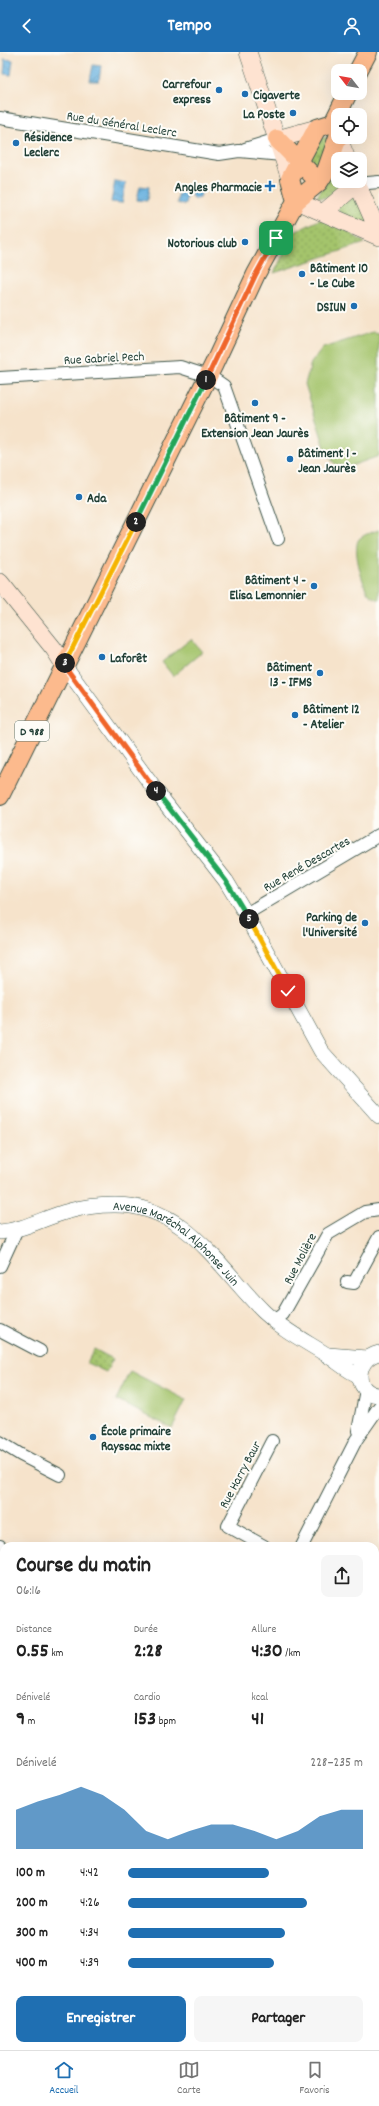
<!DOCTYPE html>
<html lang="fr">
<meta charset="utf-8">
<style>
:root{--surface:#fff;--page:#f6f6f6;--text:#222;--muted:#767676;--line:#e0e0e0;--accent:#1f6fb2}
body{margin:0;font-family:Dekko,sans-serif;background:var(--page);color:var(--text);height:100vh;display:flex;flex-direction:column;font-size:15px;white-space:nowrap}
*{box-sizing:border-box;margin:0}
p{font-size:13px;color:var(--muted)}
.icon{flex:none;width:22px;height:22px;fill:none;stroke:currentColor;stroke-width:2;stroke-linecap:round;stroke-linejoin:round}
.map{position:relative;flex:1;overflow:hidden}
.panel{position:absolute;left:0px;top:1490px;width:379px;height:508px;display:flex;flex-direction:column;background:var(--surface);border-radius:12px 12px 0 0;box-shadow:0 4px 16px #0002}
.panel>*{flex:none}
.needle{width:26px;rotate:301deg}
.buttons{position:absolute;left:331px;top:12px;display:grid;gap:8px}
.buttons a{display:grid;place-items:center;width:36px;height:36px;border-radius:8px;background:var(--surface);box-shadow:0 4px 16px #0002;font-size:20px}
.pin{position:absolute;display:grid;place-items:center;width:34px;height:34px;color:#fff;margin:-17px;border-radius:8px;box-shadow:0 2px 6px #0006}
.km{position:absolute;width:20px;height:20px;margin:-10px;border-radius:50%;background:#222;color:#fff;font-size:11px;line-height:20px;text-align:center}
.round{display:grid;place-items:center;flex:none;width:42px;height:42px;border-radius:8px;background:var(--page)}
.head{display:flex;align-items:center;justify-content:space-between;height:68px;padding:0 16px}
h1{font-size:22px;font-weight:700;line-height:30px}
.stats{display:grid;grid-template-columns:repeat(3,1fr);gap:6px;height:68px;padding:4px 16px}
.stats div{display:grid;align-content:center}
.stats b{font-size:20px;font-weight:700}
.stats small{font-size:11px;font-weight:400}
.stats p{font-size:11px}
.chart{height:112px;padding:8px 16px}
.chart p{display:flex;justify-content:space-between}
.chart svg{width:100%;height:72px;margin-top:4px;fill:var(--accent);opacity:.7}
.cta{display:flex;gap:8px;margin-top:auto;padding:8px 16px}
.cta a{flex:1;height:46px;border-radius:8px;background:var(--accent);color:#fff;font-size:16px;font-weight:700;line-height:46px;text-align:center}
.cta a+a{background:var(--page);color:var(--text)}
ul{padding:0 16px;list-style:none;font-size:13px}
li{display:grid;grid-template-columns:64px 48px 1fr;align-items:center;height:30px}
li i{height:10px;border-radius:5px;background:var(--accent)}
header{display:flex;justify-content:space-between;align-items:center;height:52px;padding:0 16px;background:var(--accent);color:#fff;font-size:18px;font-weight:700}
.dock{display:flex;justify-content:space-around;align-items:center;height:56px;border-top:1px solid var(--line);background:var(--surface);font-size:11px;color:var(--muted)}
.dock a{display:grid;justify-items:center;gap:2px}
.dock .current{color:var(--accent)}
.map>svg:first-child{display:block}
.grass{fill:#a4c46c;stroke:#628050}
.forest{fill:url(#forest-firs);stroke:#51744a}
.park{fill:url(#park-dots);stroke:#628050}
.water{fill:url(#water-waves);stroke:#43778a}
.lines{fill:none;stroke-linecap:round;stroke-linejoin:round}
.stream{stroke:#67b1df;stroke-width:3}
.minor-casing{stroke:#3f564b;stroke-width:14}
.tertiary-casing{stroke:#3f564b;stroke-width:16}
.secondary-casing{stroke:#3f564b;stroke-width:18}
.primary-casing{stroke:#3f564b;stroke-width:20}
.minor{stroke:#fff;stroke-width:12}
.tertiary{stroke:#fff;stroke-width:15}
.secondary{stroke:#fee3d1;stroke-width:17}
.primary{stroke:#fcba8d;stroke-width:18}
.split-1-casing{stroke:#fff;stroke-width:8}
.split-2-casing{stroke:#fff;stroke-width:8}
.split-3-casing{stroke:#fff;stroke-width:8}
.split-4-casing{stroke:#fff;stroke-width:8}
.split-5-casing{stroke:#fff;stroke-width:8}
.split-6-casing{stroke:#fff;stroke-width:8}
.split-1{stroke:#f0652b;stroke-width:5}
.split-2{stroke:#22a559;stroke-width:5}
.split-3{stroke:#f5b400;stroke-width:5}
.split-4{stroke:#f0652b;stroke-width:5}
.split-5{stroke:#22a559;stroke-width:5}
.split-6{stroke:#f5b400;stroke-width:5}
.poi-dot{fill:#1f6fb2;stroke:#fdfcf7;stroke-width:1.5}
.labels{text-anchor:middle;stroke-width:4;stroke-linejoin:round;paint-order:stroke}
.shield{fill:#fdfcf7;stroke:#62766e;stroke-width:1}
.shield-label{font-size:12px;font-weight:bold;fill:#1f3d34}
.poi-label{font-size:13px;font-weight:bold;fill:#1f3d34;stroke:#fdfcf7;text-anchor:end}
.street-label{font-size:13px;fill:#1f3d34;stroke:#fdfcf7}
</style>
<header><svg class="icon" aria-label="back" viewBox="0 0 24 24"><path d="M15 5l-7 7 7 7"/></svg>Tempo<svg class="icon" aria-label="person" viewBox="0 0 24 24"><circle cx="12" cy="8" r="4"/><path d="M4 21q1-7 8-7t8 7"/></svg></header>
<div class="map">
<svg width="379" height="1998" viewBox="0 0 379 1998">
<defs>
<pattern id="forest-firs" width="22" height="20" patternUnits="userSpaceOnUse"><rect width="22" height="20" fill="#83aa60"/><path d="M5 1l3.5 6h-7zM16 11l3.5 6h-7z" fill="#6b8c50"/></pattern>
<pattern id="park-dots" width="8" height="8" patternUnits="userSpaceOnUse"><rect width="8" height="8" fill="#a4c46c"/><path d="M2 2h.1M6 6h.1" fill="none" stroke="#85a05a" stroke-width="1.8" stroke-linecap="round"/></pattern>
<pattern id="water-waves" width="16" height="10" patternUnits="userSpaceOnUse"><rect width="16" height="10" fill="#67b1df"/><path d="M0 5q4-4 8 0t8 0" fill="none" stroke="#5491b6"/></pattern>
</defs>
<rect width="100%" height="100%" fill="#fdfcf7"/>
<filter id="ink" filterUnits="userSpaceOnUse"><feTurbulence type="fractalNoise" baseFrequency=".025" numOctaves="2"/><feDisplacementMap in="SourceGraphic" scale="8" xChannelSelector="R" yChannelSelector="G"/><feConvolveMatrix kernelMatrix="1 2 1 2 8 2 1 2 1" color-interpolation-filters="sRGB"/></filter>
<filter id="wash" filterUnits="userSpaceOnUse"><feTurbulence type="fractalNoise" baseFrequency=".012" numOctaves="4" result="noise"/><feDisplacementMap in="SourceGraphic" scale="16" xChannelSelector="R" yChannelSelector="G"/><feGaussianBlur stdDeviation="0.9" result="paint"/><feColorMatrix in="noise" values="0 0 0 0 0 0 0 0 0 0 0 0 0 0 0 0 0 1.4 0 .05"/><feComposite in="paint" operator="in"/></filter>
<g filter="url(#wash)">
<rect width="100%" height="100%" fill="#f6e3cb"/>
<path class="grass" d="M373,280L379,281V404L348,415L335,412L327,402L305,332L311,311L323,296Z
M379,478V548C374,546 370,544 367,539C362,529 352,496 359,487C364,482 373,480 379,478Z
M191,587L202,600L173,624L162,610Z
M130,1319L186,1348L172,1376L116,1348Z"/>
<path class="forest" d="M379,1833V1882L375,1878V1835Z"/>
<path class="park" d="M325,85L330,88L328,103L316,117L309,108L315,90Z
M338,107V129H349C339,138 331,149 317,145Z
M358,140L374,179L340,161L337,155Z
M321,167L340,174L365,191L274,221L295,180Z
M94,1297L113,1307L106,1320L87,1311Z"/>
<path class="water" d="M4,7L13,8L11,23L4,22L5,10Z
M93,13L101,14L99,29H90Z
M115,129L126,131L122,151L111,150Z
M140,134L149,135L147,149L137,148Z
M191 142a5 5 0 1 1 10 0a5 5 0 1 1-10 0Z
M179,138L187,139L185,153L177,151Z"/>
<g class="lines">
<path class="stream" d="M375,1784L379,1781"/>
</g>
</g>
<g filter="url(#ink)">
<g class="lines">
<g class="minor-casing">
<path id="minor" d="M0,66L219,102L239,99L282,103
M245,97L277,87
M357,132L379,130
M0,326L180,315L211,325L224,334L278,487
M246,862L379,783
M0,1214L16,1179
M347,1230L354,1231L379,1185
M274,1269L283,1262L328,1182L365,1160L379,1158
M0,1278L40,1299
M358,1379L366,1338
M0,1390L21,1403L60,1423
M0,1494L4,1499
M264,1494L228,1474L272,1389
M302,1494L356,1388L379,1355
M0,1596L4,1593
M375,1639L379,1647
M0,1735L4,1732
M375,1929L379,1933
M296,1994L300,1998
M120,1998L122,1994"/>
</g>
<g class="tertiary-casing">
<g id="tertiary">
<path d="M64,613L156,739L226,829L246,862L321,999L379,1064"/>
<path id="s1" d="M0,1180C25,1178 45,1165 69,1159C83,1155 101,1153 114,1153C186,1152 219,1216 264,1260C283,1278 305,1289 327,1303C338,1310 347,1319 360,1324"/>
<path d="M379,1301C354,1307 353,1341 379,1343"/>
<path d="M328,1303L367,1306"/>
</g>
</g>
<g class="secondary-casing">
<path id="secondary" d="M248,0L290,127
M277,87L317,76
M339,87L347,107
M356,129L379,181
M296,149L379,185
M324,160L357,132
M0,530L54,597L64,613"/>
</g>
<g class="primary-casing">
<path id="primary" d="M358,19L368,0
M333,71L348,41
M277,87L319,130
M296,149L290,127L317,76L333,71
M0,744L214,312L256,222L296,149L319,130L326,119L338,85"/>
</g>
<use href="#minor" class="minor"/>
<use href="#tertiary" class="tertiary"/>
<use href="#secondary" class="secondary"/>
<use href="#primary" class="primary"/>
</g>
</g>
<g class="lines" filter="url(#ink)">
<g class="split-1-casing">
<path id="split-1" d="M206,328L256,222L276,186"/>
</g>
<g class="split-2-casing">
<path id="split-2" d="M136,470L206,328"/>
</g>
<g class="split-3-casing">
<path id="split-3" d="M65,611L136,470"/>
</g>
<g class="split-4-casing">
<path id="split-4" d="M65,611L64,613L156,739"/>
</g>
<g class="split-5-casing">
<path id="split-5" d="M156,739L226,829L249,867"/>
</g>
<g class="split-6-casing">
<path id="split-6" d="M249,867L288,939"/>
</g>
<use href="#split-1" class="split-1"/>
<use href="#split-2" class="split-2"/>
<use href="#split-3" class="split-3"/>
<use href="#split-4" class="split-4"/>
<use href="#split-5" class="split-5"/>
<use href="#split-6" class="split-6"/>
</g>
<g class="poi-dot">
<circle cx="219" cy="38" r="4"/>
<circle cx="245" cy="42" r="4"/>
<circle cx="293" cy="61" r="4"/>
<circle cx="16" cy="91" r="4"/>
<path d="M268 128h4v4h4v4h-4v4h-4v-4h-4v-4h4z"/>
<circle cx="245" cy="190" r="4"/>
<circle cx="302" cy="222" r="4"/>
<circle cx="354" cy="254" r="4"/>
<circle cx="255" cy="351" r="4"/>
<circle cx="290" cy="407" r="4"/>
<circle cx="79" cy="445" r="4"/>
<circle cx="314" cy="534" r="4"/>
<circle cx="102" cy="605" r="4"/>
<circle cx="320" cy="621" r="4"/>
<circle cx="295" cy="663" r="4"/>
<circle cx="365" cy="871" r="4"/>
<circle cx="93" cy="1385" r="4"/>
</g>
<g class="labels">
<rect class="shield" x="15" y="669" width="34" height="20" rx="3"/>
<g class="shield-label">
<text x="32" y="683">D 988</text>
</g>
<g class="poi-label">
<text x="211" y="36">Carrefour<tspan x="211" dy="15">express</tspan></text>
<text x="253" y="47" text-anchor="start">Cigaverte</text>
<text x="285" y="66">La Poste</text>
<text x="24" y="89" text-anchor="start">Résidence<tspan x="24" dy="15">Leclerc</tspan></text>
<text x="262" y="139">Angles Pharmacie</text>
<text x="237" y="195">Notorious club</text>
<text x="310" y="220" text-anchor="start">Bâtiment 10<tspan x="310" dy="15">- Le Cube</tspan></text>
<text x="346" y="259">DSIUN</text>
<text x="255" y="370" text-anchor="middle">Bâtiment 9 -<tspan x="255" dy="15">Extension Jean Jaurès</tspan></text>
<text x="298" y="405" text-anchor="start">Bâtiment 1 -<tspan x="298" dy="15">Jean Jaurès</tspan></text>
<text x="87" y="450" text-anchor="start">Ada</text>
<text x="306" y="532">Bâtiment 4 -<tspan x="306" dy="15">Elisa Lemonnier</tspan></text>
<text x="110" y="610" text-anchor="start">Laforêt</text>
<text x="312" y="619">Bâtiment<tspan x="312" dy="15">13 - IFMS</tspan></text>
<text x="303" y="661" text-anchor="start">Bâtiment 12<tspan x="303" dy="15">- Atelier</tspan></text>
<text x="357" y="869">Parking de<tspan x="357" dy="15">l'Université</tspan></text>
<text x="101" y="1383" text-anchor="start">École primaire<tspan x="101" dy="15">Rayssac mixte</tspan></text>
</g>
<g class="street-label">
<text transform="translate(122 71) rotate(9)" y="5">Rue du Général Leclerc</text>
<text transform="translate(104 305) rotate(-3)" y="5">Rue Gabriel Pech</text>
<text transform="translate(306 811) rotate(-30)" y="5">Rue René Descartes</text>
<text dy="5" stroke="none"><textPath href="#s1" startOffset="193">Avenue Maréchal Alphonse Juin</textPath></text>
<text transform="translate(299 1206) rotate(-62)" y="5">Rue Molière</text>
<text transform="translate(239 1422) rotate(-62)" y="5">Rue Harry Baur</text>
</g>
</g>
</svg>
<div class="buttons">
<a><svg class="needle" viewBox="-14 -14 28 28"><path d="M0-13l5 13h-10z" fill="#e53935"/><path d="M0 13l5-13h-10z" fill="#767676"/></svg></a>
<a><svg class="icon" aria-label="locate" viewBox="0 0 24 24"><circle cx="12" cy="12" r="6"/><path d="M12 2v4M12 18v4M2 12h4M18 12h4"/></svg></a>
<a><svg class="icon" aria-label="layers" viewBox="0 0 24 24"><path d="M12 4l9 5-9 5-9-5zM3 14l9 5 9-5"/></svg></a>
</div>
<div class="pin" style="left:276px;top:186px;background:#1e9e55"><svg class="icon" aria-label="arrive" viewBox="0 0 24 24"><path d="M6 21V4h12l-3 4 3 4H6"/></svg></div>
<div class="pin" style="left:288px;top:939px;background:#d93025"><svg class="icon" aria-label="check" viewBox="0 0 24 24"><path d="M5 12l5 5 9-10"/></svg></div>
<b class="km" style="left:206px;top:328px">1</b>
<b class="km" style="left:136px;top:470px">2</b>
<b class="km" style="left:65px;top:611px">3</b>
<b class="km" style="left:156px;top:739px">4</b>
<b class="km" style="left:249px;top:867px">5</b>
<section class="panel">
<div class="head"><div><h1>Course du matin</h1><p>06:16</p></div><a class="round"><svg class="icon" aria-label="share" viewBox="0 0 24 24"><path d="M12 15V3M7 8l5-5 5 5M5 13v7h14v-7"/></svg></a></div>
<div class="stats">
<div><p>Distance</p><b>0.55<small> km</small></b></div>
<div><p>Durée</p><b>2:28</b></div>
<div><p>Allure</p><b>4:30<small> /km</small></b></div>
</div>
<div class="stats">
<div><p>Dénivelé</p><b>9<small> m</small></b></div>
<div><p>Cardio</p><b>153<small> bpm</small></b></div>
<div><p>kcal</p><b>41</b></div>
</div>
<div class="chart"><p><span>Dénivelé</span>228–235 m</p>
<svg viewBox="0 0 160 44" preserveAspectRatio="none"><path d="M0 44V20L10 15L20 11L30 6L40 11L50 20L60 33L70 38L80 33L90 29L100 29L110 33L120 38L130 33L140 24L150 20L160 20V44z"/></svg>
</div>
<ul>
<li><b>100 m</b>4:42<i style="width:60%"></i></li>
<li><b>200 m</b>4:26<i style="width:76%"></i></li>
<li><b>300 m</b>4:34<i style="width:67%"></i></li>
<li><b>400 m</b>4:39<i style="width:62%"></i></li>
</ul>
<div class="cta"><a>Enregistrer</a><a>Partager</a></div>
</section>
</div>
<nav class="dock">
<a class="current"><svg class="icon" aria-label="home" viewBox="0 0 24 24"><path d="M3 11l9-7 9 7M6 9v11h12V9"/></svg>Accueil</a>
<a><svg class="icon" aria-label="map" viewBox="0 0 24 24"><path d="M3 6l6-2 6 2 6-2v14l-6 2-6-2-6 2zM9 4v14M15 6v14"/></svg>Carte</a>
<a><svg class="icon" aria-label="saved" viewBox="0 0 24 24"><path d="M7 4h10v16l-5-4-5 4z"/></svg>Favoris</a>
</nav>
